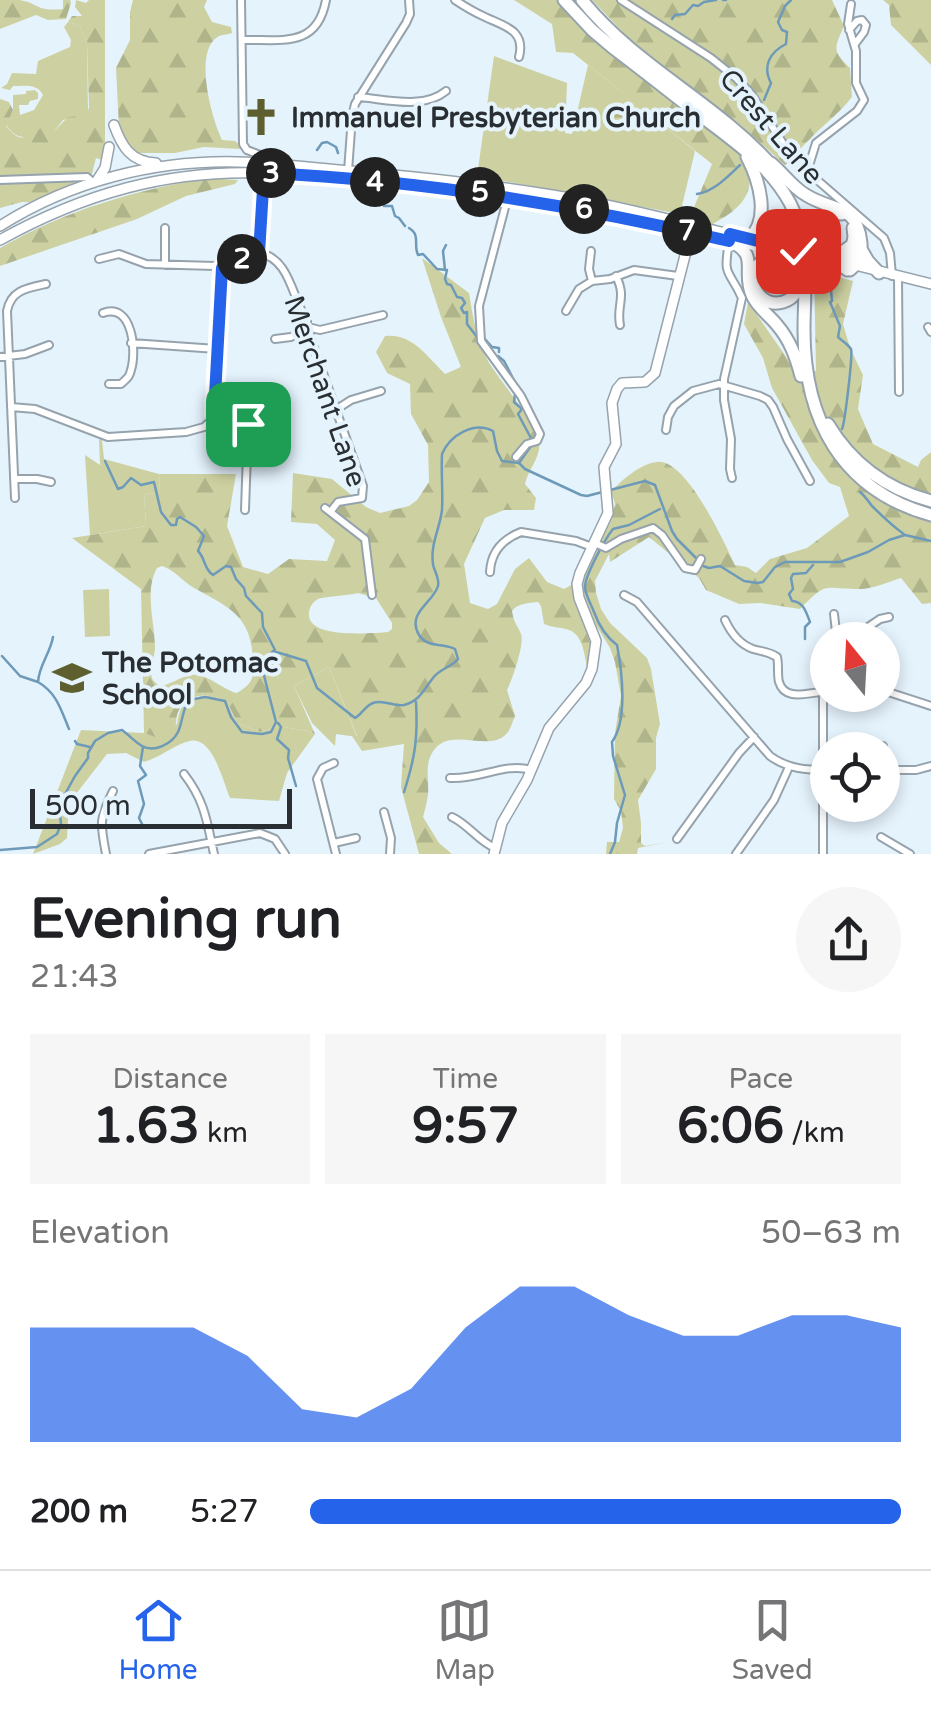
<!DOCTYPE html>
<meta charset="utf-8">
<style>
:root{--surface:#fff;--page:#f6f6f6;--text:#202124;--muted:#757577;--line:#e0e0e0;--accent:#2563eb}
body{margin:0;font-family:"Varela Round",sans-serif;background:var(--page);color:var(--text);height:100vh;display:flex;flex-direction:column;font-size:38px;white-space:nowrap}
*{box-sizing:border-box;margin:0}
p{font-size:32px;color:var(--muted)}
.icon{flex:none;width:55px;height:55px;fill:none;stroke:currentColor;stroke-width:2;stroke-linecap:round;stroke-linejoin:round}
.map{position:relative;height:854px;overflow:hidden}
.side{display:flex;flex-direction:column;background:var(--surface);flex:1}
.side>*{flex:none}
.needle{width:65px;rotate:342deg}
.buttons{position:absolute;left:810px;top:622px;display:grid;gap:20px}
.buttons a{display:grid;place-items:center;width:90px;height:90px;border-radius:50%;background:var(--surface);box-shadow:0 5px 15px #0003;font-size:50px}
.scale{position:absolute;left:30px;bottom:25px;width:262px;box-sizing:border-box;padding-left:10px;border:5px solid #292e32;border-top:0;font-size:28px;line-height:35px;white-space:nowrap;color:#292e32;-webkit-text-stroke:8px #e5f3fd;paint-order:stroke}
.pin{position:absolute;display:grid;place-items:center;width:85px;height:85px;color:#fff;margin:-42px;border-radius:20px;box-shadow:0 5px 15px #0006}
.km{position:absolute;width:50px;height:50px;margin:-25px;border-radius:50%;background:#222;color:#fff;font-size:28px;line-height:50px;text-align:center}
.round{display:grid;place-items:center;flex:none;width:105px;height:105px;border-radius:52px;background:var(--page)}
.headline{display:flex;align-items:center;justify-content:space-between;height:170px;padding:0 30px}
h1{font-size:55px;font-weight:800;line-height:75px}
.metrics{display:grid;grid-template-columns:repeat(3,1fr);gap:15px;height:170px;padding:10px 30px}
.metrics div{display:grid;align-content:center;border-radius:0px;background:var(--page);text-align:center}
.metrics b{font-size:50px;font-weight:800}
.metrics small{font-size:28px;font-weight:400}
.metrics p{font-size:28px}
.chart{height:280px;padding:20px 30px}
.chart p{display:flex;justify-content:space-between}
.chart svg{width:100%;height:180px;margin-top:10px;fill:var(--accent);opacity:.7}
ul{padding:0 30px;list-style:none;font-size:32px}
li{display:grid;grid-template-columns:160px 120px 1fr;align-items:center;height:75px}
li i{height:25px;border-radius:12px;background:var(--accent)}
.tab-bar{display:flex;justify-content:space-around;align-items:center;height:140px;border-top:2px solid var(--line);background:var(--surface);font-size:28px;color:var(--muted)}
.tab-bar a{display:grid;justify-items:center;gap:5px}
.tab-bar .current{color:var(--accent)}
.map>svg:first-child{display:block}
.green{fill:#cdd1a1}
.forest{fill:url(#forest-firs);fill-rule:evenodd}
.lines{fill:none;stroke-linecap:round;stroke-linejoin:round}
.stream{stroke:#6e9ab9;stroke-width:2.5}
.minor-casing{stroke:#96a3ad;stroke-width:10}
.major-casing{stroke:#96a3ad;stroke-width:12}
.highway-casing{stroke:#96a3ad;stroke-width:15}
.minor{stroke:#fff;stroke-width:6}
.major{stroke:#fff;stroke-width:9}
.highway{stroke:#fff;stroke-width:11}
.highway-bridge-casing{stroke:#96a3ad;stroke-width:15;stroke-linecap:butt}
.highway-bridge{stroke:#fff;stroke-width:11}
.route-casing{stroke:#fff;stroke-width:20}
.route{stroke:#2563eb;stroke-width:12}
.labels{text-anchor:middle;stroke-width:8;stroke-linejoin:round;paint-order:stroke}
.poi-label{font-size:28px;font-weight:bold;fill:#292e32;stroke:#e5f3fd;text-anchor:start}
.street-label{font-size:28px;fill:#292e32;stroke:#e5f3fd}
</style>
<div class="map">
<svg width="931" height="854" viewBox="0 0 931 854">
<defs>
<pattern id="forest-firs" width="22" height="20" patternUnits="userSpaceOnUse" patternTransform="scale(2.5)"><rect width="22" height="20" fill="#cdd1a1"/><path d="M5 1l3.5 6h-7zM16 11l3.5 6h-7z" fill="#b0b48b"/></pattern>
</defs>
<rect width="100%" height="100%" fill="#e5f3fd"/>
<path class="green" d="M68,22L80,26L87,43L88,111L83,116L63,120L54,131H36L31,137C19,138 13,135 6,125L13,110V95L26,94V91L35,90L38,93V99L30,101L28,105H19L20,115L34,110L43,95C37,83 24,86 13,86L10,90L1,88L7,84L12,73L36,74L38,61L70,47L71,40L64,27Z
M494,56L567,83L565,133L572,134L588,65L623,93L636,124L654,118L695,151L680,214L477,176Z
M99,439L102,440L104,459L159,474L160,492L144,495L146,526L90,535L85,455L100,465Z
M109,589L110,636L85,637L83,590Z
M329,667L357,737L336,734L335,746L312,723L294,686Z
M211,695L226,702L237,723L261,732L278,726L308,731L315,734L287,773L279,801L230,798C223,782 213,736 190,741C175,744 159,758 144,762L126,753L107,754L69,803L67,838L60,844L33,854L81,730L144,733L160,739L177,724C181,699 188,698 211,695Z"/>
<path class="forest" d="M0,0C6,0 13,0 19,0C39,3 36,12 63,9V0H70L71,3L66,19L48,20L36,15L0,29Z
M76,0L86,3L89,0H105V161L96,158L92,174L0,178V99L9,102L13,110L6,126C22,146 26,135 41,128L54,131L68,117L83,116L89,108L87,43L80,26L68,22L72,16H82L75,7Z
M133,0H207L204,7L212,22L231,27L232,33C227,35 221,34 216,38C194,55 212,119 222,140L235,141L241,146L240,149L204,147L175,153H133L119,128L116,68L130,40V12Z
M514,0H562L739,150C742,158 748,167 749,174C754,200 730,215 711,225L689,219L712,164L654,118L636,124L614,118L623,93L573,53L556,52L552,24Z
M592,0H832L844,26C834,49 832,51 850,68L852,97C839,114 823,125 809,140C800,148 795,158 785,165L737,122L638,48Z
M883,0H931V65L891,25L889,5Z
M89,178L30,202H22L0,208V181Z
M206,178L238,180L235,184L186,196L137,219L0,266V248C69,209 130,192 206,178Z
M422,258L469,293C473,317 476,339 488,361C498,378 537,425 539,440C542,457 528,469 525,484L536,498L534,510H504L485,518L464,564L470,603L488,609L497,604L515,569L529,558L547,582L564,589L573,584L580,615L591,645L587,666C584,654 583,635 569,630C560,627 553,628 544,624L541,606L538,602C529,603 518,603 512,611C514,624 517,624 521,634C525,643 512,681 507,690L515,716C512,723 510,732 504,736C485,752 446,724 431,755C425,767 429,781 428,794C427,802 425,810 423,817L439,843L452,854H419L401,787L404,744L362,751L352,736H357L329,667L294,686L315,734L308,731L278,726L261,732L237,723C234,717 230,706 225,702C213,692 188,693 180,708C171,724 184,729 160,739L144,733L141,589L72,538L146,526L144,495L160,492L159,474H236L227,526L243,567L268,574L289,559L327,561L335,540L317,524L291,522L293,473L332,479L366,507L380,513L409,506L417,500L429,482L428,445L411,414L410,384L387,373L376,352L385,336C412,333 427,356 445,374L461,367L441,317ZM162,566C176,571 182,581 194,588C230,608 252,616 253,662C254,679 252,684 237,693C223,690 206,672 191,675C179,677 171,685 159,686C153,680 152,681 151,673C150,664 155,656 155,648C155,623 144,591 157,568ZM358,593L376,598L392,623V629L388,632C372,633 305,640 309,612C310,606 313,602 318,599C321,597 351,595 358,593Z
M814,270L853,281L843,324L850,348L863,375L858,409L873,444L918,467L921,460L931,452V603L922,604L901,578C888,582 873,589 860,589C823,589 828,580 800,609L760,603L739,604L706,590L699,578L649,537L610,562L609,554L595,581L596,593L601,609L610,623L647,658L651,669L660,724L656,738V769L638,800L641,823V843L645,846L669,842L638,848L637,854H606L607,842H619L623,828L621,811L614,799L615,733L621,696L615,662L610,648L580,599L582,573L610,523L615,504L611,491C623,480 639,464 657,462C686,458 724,542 735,565L747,567L756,573L770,559L807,548L849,516L840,487L829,483L812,460L772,388L763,358L744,324L748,302L796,371H816Z"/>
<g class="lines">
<path class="stream" d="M723,0H726
M672,19L675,15L685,14L693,5L698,6L704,2L716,0
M764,100L771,83C762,66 770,52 786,44L787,32L782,30L778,22L785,6L791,0
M317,150L322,143L327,142L336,147L338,153
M359,187L362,190L380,195L384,206H392L395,216L399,218L405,226
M697,194C715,191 728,176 740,165
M409,228C421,235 413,245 418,255L423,254L437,269L447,270L445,279L447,284L451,285L457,297L462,298L465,303L461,308L464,313L467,312V324L477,337
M445,270L443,251L446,245
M831,290L832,301L830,302L840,326L838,337C842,341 848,344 851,349C853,354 845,422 842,429
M484,338L492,347L499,348V352
M498,356L504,361L518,388
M515,394L514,402L522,409L518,414L532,440
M105,461L118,489L123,487L131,478L141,485L154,482L161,512L171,525H176L177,519L180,517L196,527L204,536L198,551C206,559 203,568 213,575L226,566L231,567L236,579L244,588L246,596L262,613L263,627L275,650
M519,463L531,446
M860,492C865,496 868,501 872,506C881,515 894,527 905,535
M700,565L709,568L720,566L744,581L757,583L763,582L775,567L785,562H840L868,552L889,540L905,535L931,541
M53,637C50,654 39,665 38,682C57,693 61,710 69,729
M805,639V627L810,622C806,612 804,602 792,601L789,594L793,589L791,578L793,574L806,573L813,565
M2,656L20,676L38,682
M278,723L281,727L277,739L289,750L288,758L296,786
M75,741L77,744L90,747
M143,747L140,766L146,775L138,781L144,804L139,818L144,828
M404,792C415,758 418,738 416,702
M0,850L37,847L57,834L61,824L59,805L75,776L88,758V753L95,741L108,733L122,730C129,735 135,742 142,746C154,753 172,744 178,732C183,721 182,710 189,700L205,697L225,701L231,717L242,732L262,734L271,732L276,722L261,664L273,651L306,661L317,688L355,718C362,714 365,706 373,703C384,699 393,707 404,705C420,701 424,689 433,678C439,669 452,667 458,659L455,649C443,643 427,648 419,635C406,613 433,603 438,586C440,579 434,571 433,564C430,545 440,528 442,510C443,491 441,472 442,454C450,435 474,421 493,431L497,451L502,461L519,463L525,469L581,495L587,496L645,481L655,485L672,531L677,539L697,559
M610,854L615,842L617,823L625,795L613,756L612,742C628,720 622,671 617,645C605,636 599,626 594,612C591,604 586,596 585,588C584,577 605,539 613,529L629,525L660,509"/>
<g class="minor-casing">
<path id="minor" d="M241,0L243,144L247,150L260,155L264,163L259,253
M455,0C464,6 474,12 485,17C504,26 526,30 519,57
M621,0L711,58L736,78L752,95L793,159L884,238L890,253L892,276
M849,30L857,21L862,20L866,25L864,32L855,44
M242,40C281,39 317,49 326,0
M358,97C386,99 423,110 446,91
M348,171L352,117L355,104L406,23L410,14L409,0
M807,172L816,143L857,111L864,100L856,83V51L848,24L851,4
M0,180L87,177L93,182
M508,196L479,306L481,341L521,396L540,434L537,441L527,444L516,457
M729,241C723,279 728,267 742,298L724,379V400L731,439L730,469L732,478
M591,251L589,269L592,281
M259,253C290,258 292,298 307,321V328L363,486L362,498L338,502L331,511
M99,259L119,254L146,264L215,266L222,268L259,253
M165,265V228
M616,276C627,298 616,305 620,325
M898,277L899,392
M566,311L579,289L592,281L610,279L634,270L678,276
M103,313C132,302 137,350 131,370C129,378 127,378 121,384H109
M308,327L320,330L383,315
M928,327L931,332
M275,339L291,337L307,328
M131,343L217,349
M0,357L25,354L49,345
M11,407L35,409L108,437L186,432L204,427L215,417L219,419L241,415L246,418L248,424L245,510
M337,409L351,400L381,391
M215,417L214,412L222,268
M666,430L668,417L674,406L693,391L719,384L760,396L768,400L773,407L787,439L810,481
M14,479H37L51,482
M15,498L7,311C11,290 27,288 46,284
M325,508L365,539L372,595
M595,543L606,548L621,539L653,528L662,535L685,568L695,570L701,559
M490,572C491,552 503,539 521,532L576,541L592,547
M624,595L637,602L770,756C788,769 806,770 828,770
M834,614L836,632L842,640
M725,620C731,633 739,644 753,649C763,652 768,651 777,657C779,665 777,674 779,682C785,702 809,692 823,692
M849,640L880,619L889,617
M882,690L931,706
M883,746L884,770
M334,763L323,768L317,779L336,854
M882,770H916L931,766
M184,774C205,801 207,822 214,854
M450,778C479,780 505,762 531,770
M384,812L391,838L390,854
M452,817C469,825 478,841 495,848
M881,837L910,854
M677,839L739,753L754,737
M334,843L356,838
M106,854C100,823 99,819 113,791
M149,854L260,833L275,839L285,854
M736,854L774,800L789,767
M823,854V698L828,672"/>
</g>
<g class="major-casing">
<path id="major" d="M114,125C122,147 131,162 156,163
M98,179L105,168L109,147
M0,226C71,181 154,160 238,162C276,163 314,168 351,171C432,178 512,187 592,202C661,216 730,235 798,251
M0,240C83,194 166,170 261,173C294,174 327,178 360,181C441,188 521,197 601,212C645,220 689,234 734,242
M827,258L931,284
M815,263L851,270
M494,854L502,823L527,780L549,728L586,683L592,669L596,641L579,598L577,584L580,573L608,513L604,467L616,444L612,403L617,389L622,383L645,382L655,373L692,228"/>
</g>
<g class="highway-casing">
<path id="highway" d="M564,0L592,30L612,47C641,69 669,91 697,113C731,139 769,164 790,203C811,243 804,287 804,330C804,419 841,490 931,515
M582,0C636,67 717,103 774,168
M747,157C759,180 771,219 749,239
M771,163C783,173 792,187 806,195C833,212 857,203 861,243C862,256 859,262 850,270
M729,241C761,255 741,270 752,295C757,307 769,315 777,325C790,340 796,357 801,376
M861,249L868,261L879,273
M820,253L838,255L852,245
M795,259C732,246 750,312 783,302C796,298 799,288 801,277
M812,262C813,242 806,224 826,213L842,214
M847,270L854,237L853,228
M828,424C852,464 886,489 931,501"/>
</g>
<use href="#minor" class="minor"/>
<use href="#major" class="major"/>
<use href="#highway" class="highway"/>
<g class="highway-bridge-casing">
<path id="highway-bridge" d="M798,251L820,253
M795,259L815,263"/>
</g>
<use href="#highway-bridge" class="highway-bridge"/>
</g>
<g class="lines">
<g class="route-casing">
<path id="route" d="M248,424L241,416L219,419L214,414L222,268L259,253L264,173C422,180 575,205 729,241L730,234L798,251"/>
</g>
<use href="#route" class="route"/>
</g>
<defs>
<g id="church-bare" transform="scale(3)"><path d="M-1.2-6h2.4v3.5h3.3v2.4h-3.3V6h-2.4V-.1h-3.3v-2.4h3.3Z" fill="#5d602e" stroke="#e5f3fd" stroke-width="2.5" paint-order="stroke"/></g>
<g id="school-bare" transform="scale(3)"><path d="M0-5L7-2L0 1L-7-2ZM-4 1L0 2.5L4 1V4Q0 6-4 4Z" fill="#5d602e" stroke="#e5f3fd" stroke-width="2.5" paint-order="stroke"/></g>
</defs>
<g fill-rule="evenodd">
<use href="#church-bare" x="261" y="117"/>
<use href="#school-bare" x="72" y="678"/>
</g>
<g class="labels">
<g class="poi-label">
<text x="291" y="127">Immanuel Presbyterian Church</text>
<text x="102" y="672">The Potomac<tspan x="102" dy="32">School</tspan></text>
</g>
<g class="street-label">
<text transform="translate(772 126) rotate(49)" y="10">Crest Lane</text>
<text transform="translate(326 391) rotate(71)" y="10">Merchant Lane</text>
</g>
</g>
</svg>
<div class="buttons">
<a><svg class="needle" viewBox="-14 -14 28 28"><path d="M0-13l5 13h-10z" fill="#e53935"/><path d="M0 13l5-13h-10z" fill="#757577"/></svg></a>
<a><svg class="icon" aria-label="locate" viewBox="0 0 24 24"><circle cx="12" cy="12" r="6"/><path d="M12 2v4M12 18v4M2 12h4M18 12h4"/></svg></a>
</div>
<div class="scale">500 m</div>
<div class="pin" style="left:248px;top:424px;background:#1e9e55"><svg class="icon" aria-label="arrive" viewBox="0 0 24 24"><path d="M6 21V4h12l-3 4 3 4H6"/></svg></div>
<div class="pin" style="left:798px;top:251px;background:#d93025"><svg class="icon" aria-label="check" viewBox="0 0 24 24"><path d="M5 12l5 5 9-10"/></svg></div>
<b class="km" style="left:242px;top:259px">2</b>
<b class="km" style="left:271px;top:173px">3</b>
<b class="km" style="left:375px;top:182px">4</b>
<b class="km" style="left:480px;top:192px">5</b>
<b class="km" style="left:584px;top:209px">6</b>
<b class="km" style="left:687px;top:231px">7</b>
</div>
<section class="side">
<div class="headline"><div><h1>Evening run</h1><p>21:43</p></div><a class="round"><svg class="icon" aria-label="share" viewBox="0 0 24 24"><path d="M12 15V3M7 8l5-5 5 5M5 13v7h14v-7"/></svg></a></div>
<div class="metrics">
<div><p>Distance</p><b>1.63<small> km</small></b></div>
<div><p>Time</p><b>9:57</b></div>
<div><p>Pace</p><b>6:06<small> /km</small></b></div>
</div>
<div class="chart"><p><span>Elevation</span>50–63 m</p>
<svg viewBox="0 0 160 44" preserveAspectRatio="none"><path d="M0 44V16L10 16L20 16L30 16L40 23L50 36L60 38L70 31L80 16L90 6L100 6L110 13L120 18L130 18L140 13L150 13L160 16V44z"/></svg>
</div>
<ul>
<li><b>200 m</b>5:27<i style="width:100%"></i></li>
</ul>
</section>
<nav class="tab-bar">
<a class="current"><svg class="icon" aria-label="home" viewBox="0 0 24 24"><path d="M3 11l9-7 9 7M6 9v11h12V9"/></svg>Home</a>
<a><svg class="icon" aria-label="map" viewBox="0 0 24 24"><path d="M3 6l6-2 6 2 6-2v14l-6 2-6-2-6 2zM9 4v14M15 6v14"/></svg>Map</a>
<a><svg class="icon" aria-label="saved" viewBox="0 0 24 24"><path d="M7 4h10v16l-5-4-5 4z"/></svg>Saved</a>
</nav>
